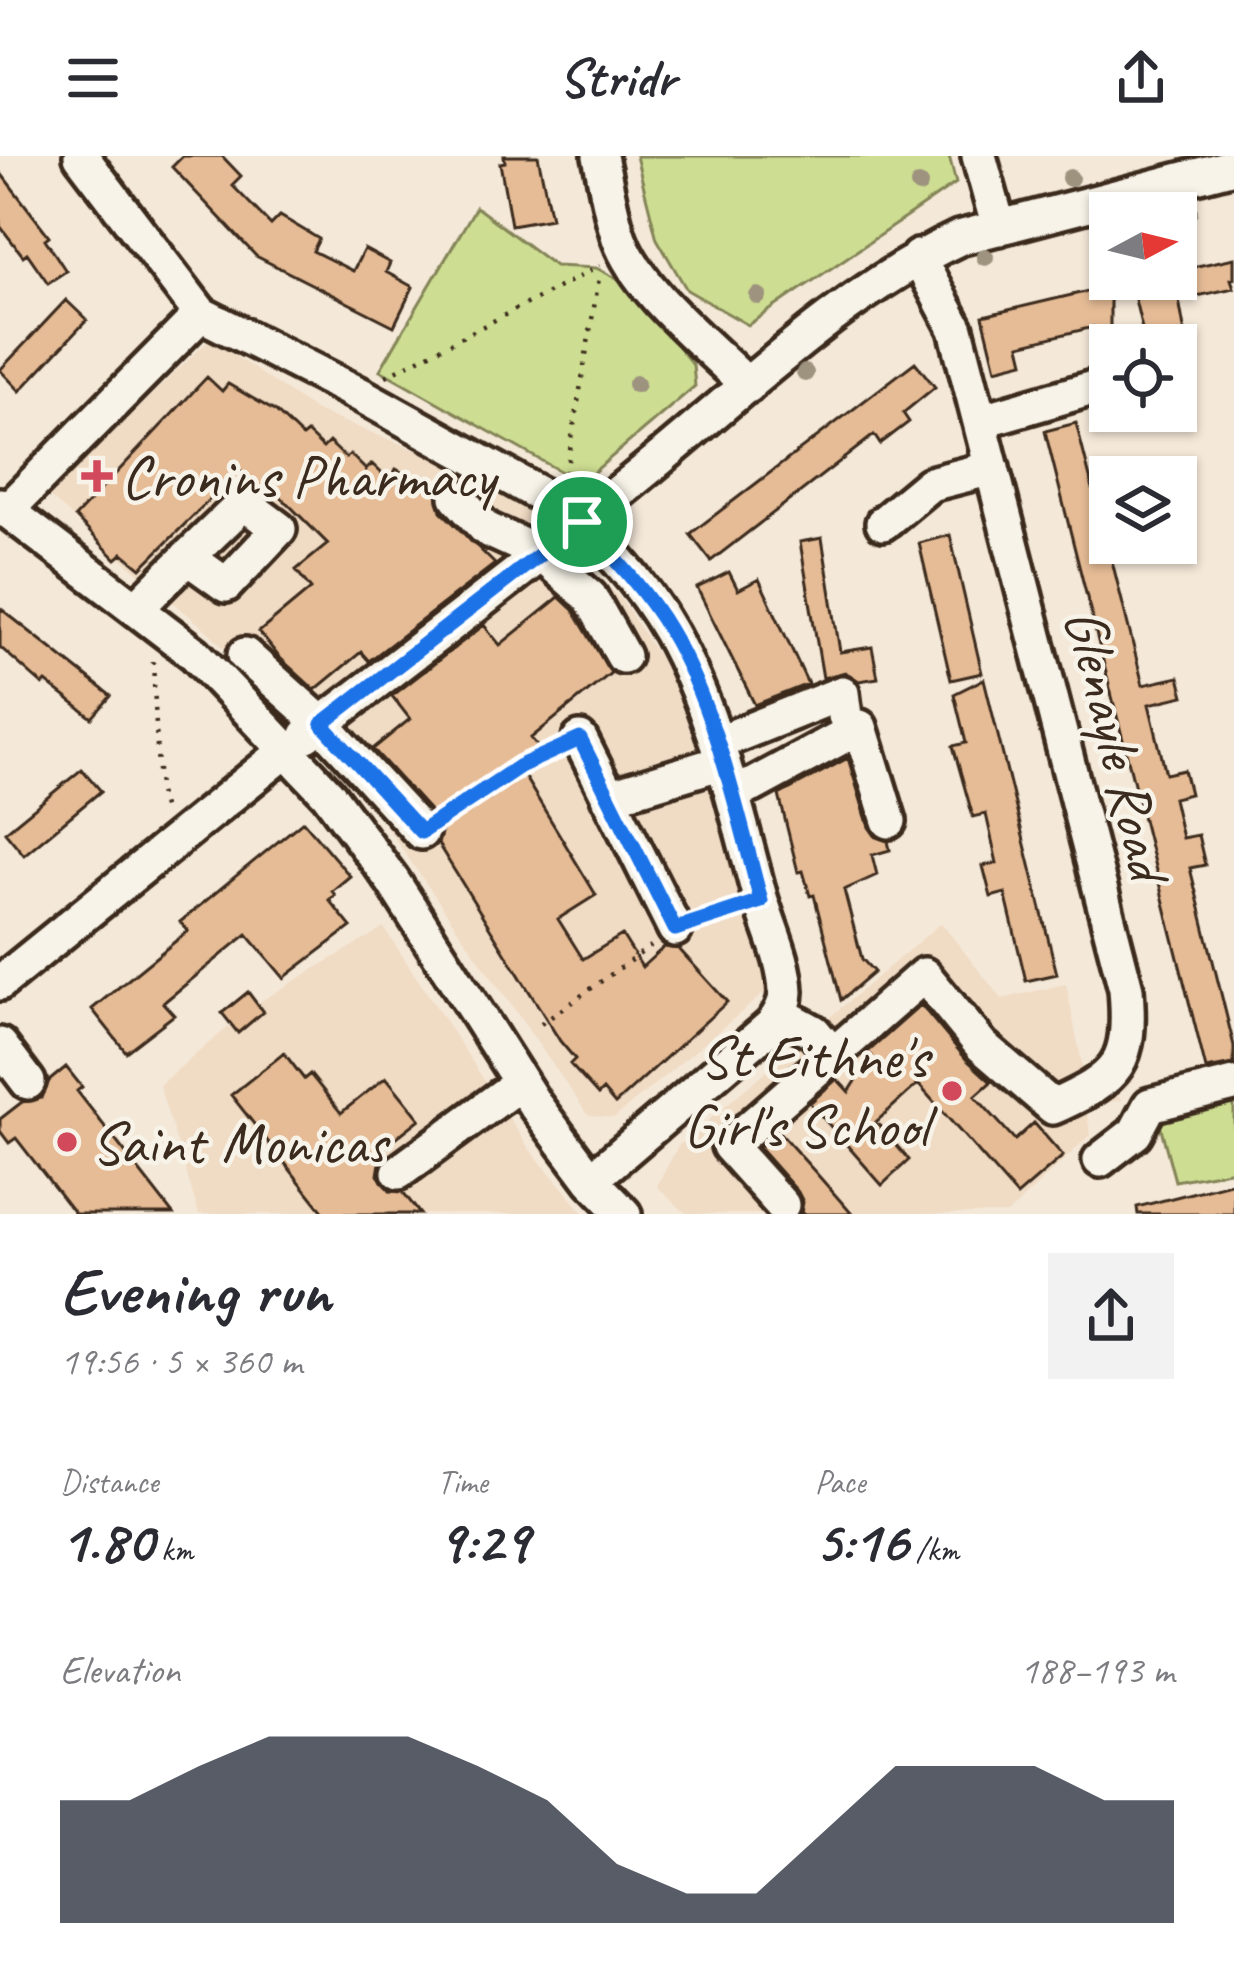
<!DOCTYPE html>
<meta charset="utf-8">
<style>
:root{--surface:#fff;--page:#f2f2f3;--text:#2b2b33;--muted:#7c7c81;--accent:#111827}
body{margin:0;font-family:Caveat,sans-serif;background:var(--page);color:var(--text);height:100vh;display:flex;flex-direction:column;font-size:45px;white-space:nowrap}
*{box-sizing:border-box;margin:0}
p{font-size:39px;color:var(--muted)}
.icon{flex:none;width:66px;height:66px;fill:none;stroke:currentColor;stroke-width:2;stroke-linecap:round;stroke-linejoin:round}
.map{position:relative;height:1058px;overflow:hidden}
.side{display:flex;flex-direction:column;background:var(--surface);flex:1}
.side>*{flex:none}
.needle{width:78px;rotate:83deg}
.fabs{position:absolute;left:1089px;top:36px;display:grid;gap:24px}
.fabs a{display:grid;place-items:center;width:108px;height:108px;border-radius:0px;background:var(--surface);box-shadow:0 3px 9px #0004;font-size:60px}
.pin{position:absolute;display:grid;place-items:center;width:102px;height:102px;color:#fff;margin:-51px;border:6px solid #fff;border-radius:50%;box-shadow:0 3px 12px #0007}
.round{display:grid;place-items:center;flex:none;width:126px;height:126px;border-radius:0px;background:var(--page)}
.head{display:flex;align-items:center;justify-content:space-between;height:204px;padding:0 60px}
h1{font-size:66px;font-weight:700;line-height:90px}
.stats{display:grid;grid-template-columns:repeat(3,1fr);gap:18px;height:204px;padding:12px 60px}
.stats div{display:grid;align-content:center}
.stats b{font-size:60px;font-weight:700}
.stats small{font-size:33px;font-weight:400}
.stats p{font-size:33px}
.chart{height:336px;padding:24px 60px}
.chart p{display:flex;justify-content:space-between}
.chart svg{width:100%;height:216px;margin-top:12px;fill:var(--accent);opacity:.7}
header{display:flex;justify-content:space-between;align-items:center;height:156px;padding:0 60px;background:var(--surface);font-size:54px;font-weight:700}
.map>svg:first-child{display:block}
.built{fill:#f0dbc4}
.green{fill:#cdde92;stroke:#848458;stroke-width:3}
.building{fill:#e6bc96;stroke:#3b2a1e;stroke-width:3}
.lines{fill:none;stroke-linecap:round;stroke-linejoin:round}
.minor-casing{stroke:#3b2a1e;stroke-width:42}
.path{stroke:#3b2a1e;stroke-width:4.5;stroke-dasharray:3 9;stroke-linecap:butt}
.minor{stroke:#f7f3e8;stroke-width:33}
.tree{fill:#9e937e}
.route-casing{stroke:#fff;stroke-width:24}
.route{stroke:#1a73e8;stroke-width:15}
.poi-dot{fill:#d1495b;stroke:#f7f3e8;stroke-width:4.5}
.labels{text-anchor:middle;stroke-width:9;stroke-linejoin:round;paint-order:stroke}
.poi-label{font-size:60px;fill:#3b2a1e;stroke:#f7f3e8;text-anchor:start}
.street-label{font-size:60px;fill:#3b2a1e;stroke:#f7f3e8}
</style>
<header><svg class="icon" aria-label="menu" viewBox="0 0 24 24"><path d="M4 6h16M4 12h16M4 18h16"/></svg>Stridr<svg class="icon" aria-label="share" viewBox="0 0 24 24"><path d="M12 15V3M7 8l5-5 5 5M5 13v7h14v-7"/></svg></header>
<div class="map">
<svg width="1234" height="1058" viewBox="0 0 1234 1058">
<rect width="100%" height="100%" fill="#f4e8d8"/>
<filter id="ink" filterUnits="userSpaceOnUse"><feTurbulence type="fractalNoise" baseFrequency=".00833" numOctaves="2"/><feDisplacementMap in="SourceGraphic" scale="24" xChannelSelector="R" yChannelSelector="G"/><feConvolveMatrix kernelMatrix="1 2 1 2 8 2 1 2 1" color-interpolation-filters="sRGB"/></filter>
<g filter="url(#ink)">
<path class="built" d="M210,183L316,255L508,330L620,442L670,518L756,762L769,833L614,962L588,959L374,653L211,478L47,339Z
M941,767L1002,843L1066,828L1084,919L1095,921L1122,944L1086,950L1090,979L1007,1058H687L657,1030L678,990Z
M384,772L530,994L585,1058H199L159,929L256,848Z"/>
<path class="green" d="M636,0H949L956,27L748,169L687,134L657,83Z
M476,51L555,110L596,112L626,127L693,209L695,230L581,327L380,214Z
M1234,934V1014L1175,1025L1159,965L1168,953Z"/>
<path class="building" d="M183,0H222L241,20L232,29L271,69L280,60L319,83L313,95L353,115L364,93L390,107L386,116L413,131L394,170L256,100L172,11Z
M504,0H538L551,62L511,69L500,7L505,6Z
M0,16L49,80L45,83L66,115L48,127L27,97L23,100L0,70Z
M1234,102V122L1231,123L1234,132L1179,144L1187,189H1146L1130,123H1181L1179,114Z
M1110,130V207H1102L1093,171L1020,189L1024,206L996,213L983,160Z
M66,144L87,164L20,235L0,214Z
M915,206L935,231L903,257L909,266L880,288L874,279L711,405L690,378Z
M207,221L222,235L228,228L276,256L302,281L307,277L323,292L329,286L346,302L350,298L366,314L372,308L390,325L396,313L413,322L412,326L437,338L441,355L495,408L369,505L361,496L315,534L279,501L259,476L311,433L296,414L328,388L276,336L272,341L239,314L141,412L123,397L116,403L75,361Z
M1076,267L1099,357L1110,355V387H1150L1151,397L1112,405L1143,529L1179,521L1184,540L1149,548L1166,618L1184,614L1190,638L1173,642L1182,682L1198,679L1205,709L1190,712L1234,890V908L1206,913L1045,275Z
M950,379L982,517L951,524L919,387Z
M822,382L840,496L872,491L878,522L859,525L845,516L823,522L800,386Z
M729,416L738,434L759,423L808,528L755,549L697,432Z
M559,441L573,454L611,517L531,582L539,592L518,610L596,739L558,763L583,803L622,779L642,811L664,791L679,793L727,846L615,948L603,934L598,939L570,908L575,903L560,885L438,688L442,673L437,663L373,593L410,563L392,540L484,469L500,489Z
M0,452L111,540L92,562L46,526L43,529L0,491Z
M984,523L1057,818L1026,825L1005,737L991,741L983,710L997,707L986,658L973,661L953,590L966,587L954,538Z
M848,602L869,671L876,681L888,685L890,694L872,699L877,719L844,734L862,803L874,816L841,844L814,739L810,740L803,715L798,716L779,639Z
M82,613L101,635L24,699L5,676Z
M303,665L350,720L332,735L335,739L329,744L351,771L284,822L247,778L163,847L174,859L126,896L92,853L188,775L180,766Z
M248,836L263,856L238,877L222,857Z
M921,849L966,903L991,926L975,940L1015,984L1034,967L1063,1000L1017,1040L918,928L876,966L909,1004L882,1029L810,947L837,923L849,936L872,900L868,896Z
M284,897L304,923L310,918L341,957L386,921L420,963L374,999L380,1007L378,1019L390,1035L403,1036L420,1058H325L231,939Z
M66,911L82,931L77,935L173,1058H75L16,982L9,987L0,975V963L22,946L42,942L49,925Z
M778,975L816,1017L852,1058H801L803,1046L798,1036L759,992Z
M1234,1026V1058H1138L1137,1051Z"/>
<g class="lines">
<g class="minor-casing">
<path id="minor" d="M81,0L201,158L361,239L554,346C599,378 643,428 670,476C715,557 735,650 759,738C768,770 785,803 786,836C786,849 779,860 772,869L591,1024
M600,0C606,27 610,56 619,82C638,136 708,189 748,230
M979,0L999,72
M980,265L1110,227
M457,341L486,373L541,398L590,441L623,500
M0,349L195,498L328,638L392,724L535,949L591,1024L624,1058
M6,355L201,158
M883,367L930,328L992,312
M136,453C171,417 207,382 244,347L279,373L226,429L187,401
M245,499L322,568L421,676
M307,579C423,490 539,402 652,309C747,231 847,134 959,82L1234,10
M580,583L675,773
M717,587L842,537L845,560
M732,636L753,629L860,571L889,665
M608,641L723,606
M0,827L287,594
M781,858L814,876L833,899
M0,889L28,926
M1100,1004L1135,977L1150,949L1234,928
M399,1016L520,927
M782,1049L729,990L924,819L982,890L1053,951C1119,921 1132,908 1126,833L956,173L918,101"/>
</g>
<path class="path" d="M386,220L600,110
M566,317L600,116
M153,505L159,636L164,655
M445,660L520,610L553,595
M704,764L733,754
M541,868L651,790"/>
<use href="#minor" class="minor"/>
</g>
<g class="tree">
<circle cx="1070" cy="22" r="9"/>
<circle cx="919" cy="29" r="9"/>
<circle cx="1189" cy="55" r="9"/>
<circle cx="985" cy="101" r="9"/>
<circle cx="758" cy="140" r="9"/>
<circle cx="805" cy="217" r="9"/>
<circle cx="636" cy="228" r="9"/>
</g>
</g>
<g class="lines" filter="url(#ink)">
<g class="route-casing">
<path id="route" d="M582,366C613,400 646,435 669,474C715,550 738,659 761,745L675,773L580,583L520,610L421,676L322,568Z"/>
</g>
<use href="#route" class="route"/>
</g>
<g class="poi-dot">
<path d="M91 302h12v12h12v12h-12v12h-12v-12h-12v-12h12z"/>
<circle cx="952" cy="935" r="12"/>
<circle cx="67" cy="986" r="12"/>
</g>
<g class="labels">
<g class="poi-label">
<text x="121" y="341">Cronins Pharmacy</text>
<text x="928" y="921" text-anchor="end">St Eithne's<tspan x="928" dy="69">Girl's School</tspan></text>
<text x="91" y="1007">Saint Monicas</text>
</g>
<g class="street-label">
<text transform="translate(1118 587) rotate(76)" y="21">Glenayle Road</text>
</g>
</g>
</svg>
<div class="fabs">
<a><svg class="needle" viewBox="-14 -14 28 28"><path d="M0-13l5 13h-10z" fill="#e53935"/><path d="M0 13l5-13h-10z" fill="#7c7c81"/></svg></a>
<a><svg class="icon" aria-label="locate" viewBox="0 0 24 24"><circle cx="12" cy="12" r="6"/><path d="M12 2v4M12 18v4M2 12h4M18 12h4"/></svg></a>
<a><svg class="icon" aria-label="layers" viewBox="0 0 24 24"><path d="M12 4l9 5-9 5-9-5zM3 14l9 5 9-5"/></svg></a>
</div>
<div class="pin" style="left:582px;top:366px;background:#1e9e55"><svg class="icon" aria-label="arrive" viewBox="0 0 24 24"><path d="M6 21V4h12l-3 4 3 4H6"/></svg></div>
</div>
<section class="side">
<div class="head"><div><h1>Evening run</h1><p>19:56 · 5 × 360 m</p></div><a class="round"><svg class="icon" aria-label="share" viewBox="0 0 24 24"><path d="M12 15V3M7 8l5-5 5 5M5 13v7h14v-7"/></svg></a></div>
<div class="stats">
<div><p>Distance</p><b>1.80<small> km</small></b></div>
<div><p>Time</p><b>9:29</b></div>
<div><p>Pace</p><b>5:16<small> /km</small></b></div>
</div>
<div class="chart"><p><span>Elevation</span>188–193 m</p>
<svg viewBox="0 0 160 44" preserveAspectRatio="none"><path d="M0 44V19L10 19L20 12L30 6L40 6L50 6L60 12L70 19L80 32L90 38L100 38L110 25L120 12L130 12L140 12L150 19L160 19V44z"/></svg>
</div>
</section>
